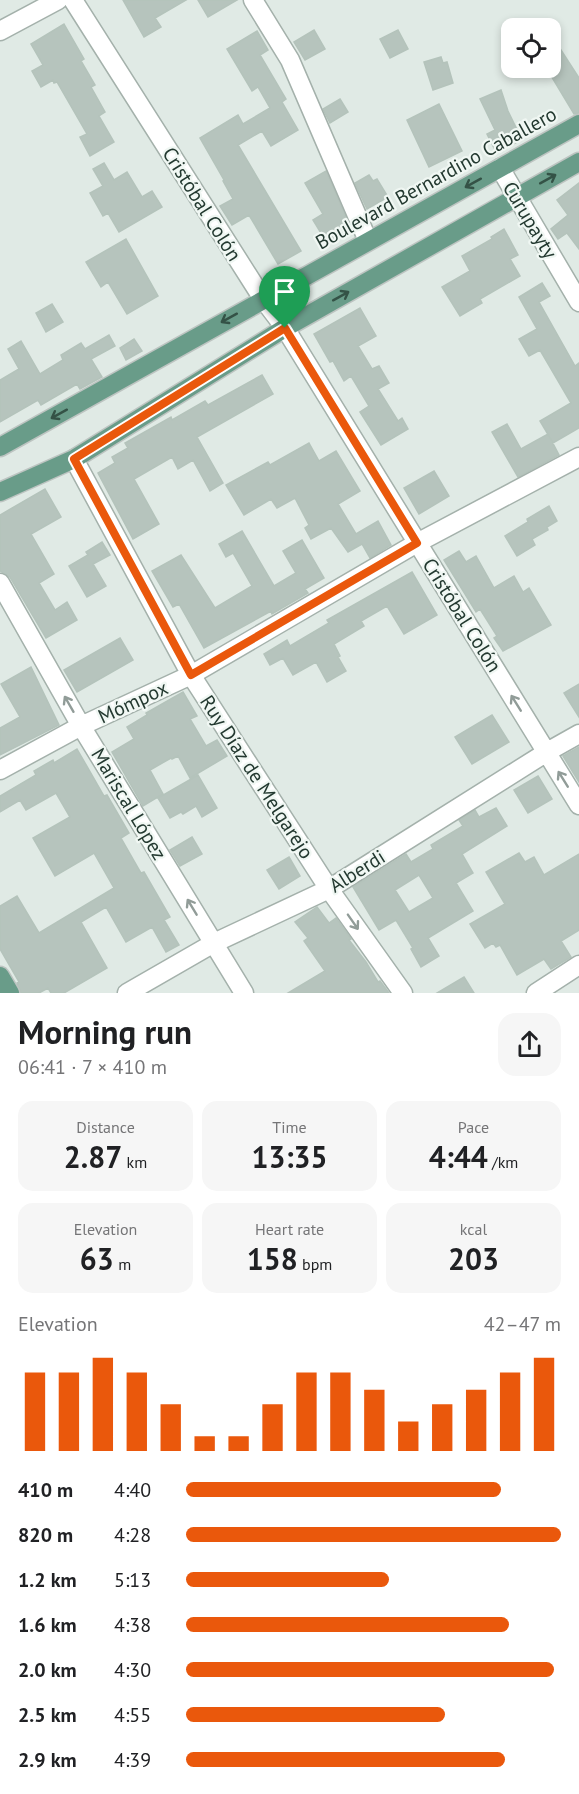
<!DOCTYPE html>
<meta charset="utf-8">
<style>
:root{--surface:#fff;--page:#f6f6f6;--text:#202124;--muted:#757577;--accent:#ea580c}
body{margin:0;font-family:"PT Sans",sans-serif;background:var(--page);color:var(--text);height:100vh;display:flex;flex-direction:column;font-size:22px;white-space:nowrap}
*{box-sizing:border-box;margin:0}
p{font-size:20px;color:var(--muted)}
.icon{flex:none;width:33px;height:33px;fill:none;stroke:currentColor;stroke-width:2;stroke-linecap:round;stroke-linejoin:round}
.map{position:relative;height:993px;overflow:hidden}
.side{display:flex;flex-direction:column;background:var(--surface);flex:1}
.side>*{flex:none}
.tools{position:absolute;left:501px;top:18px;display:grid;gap:12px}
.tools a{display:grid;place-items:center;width:60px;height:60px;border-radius:12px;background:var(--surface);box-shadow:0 3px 9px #0003;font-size:30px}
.pin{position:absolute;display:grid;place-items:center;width:51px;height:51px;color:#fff;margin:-62px -26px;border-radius:50% 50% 50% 0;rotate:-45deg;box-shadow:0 0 6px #0007}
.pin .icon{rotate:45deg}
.round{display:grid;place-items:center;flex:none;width:63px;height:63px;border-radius:18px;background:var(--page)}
.overview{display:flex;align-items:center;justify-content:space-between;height:102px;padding:0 18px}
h1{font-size:33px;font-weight:700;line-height:45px}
.figures{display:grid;grid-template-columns:repeat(3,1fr);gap:9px;height:102px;padding:6px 18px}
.figures div{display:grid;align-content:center;border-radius:15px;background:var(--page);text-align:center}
.figures b{font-size:30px;font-weight:700}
.figures small{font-size:16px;font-weight:400}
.figures p{font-size:16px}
.chart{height:168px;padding:12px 18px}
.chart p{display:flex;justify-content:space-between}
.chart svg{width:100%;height:108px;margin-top:6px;stroke:var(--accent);stroke-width:6}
ul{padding:0 18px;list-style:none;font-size:20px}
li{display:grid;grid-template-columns:96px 72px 1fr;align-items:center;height:45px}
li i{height:15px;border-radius:8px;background:var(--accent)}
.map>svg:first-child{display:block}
.building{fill:#b6c4bd;stroke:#b4c3bb;stroke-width:1.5;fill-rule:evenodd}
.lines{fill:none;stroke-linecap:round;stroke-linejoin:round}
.minor-casing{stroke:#a4b1ab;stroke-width:21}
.major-casing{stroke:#bdc4c1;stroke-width:21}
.minor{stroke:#fff;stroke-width:18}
.major{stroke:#699c89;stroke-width:18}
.oneway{stroke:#345246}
.oneway2{stroke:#919c98}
.route-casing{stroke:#fff;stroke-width:12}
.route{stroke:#ea580c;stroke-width:8}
.labels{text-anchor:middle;stroke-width:4.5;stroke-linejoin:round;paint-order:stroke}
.street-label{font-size:20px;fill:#233930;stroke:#f0f7f3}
</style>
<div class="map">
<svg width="579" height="993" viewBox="0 0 579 993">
<rect width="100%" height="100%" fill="#e0eae5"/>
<path class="building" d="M123,0H186L155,18L161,27L144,37Z
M198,0H237L208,17Z
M64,24L84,59L81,61L95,85L91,87L105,112L99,116L114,142L90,156L80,137L87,134L57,82L54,83L53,80L41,87L32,71L43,65L31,44Z
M314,30L325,49L305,60L294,42Z
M398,30L408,49L390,58L380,39Z
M257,31L268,50L260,55L286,99L282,102L298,130L271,146L262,131L238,145L301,251L278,264L249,215L232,225L220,206L233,199L223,181L224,180L200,138L238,115L243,124L270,108L258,87L252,91L227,49Z
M550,33L579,78V113L574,114L550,74Z
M441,57L443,63L447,62L453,83L433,90L424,62Z
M501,90L508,111L522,140L496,152L487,134L495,130L480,99Z
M340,99L348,112L330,123L323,109Z
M439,104L462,151L429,167L407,120Z
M104,163L114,180L127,172L142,197L152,191L162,207L119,232L108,213L103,216L90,193L103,186L93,169Z
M326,171L351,229L327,243L313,220L323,214L305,183Z
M369,175L373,181L377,179L388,197L367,209L355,183Z
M579,183V249L567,233L558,239L551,229L568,215L557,200Z
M504,229L518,255L510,259L520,276L480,299L482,303L460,316L442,287L470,271L462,256L492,239L491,237Z
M126,239L158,296L127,314L108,282L101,287L86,262Z
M542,283L550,296L539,302L575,366L579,363V428L553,443L540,421L571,403L540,350L529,356L519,339L537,329L519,297Z
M52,304L63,322L46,332L36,313Z
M360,308L376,336L358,346L372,369L379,366L389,383L378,389L398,421L402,418L408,429L381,445L360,412L369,406L351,376L344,381L333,361L330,362L314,334Z
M109,335L115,346L91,359L102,377L80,389L77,384L41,405L38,400L0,422V380L19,369L8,349L21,341L40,374L63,360L61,355L81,343L85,349Z
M134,339L142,351L126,360L120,348Z
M262,375L273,394L197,437L223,483L210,491L193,460L178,469L172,457L134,479L159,524L133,539L98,473L115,463L112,457L128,448L125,443L171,417L172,420L205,401L208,405Z
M507,424L521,449L548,434L559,455L518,477L492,432Z
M309,443L319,461L336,451L360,491L338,504L356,534L378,521L391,545L370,558L362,544L348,552L331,528L311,539L305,528L309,525L295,498L277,508L271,499L244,515L226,485L268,462L270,465Z
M434,471L449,496L419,514L404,488Z
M45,489L61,517L31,534L54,574L39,583L55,610L67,602L77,620L46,638L10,577L0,571V515Z
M549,506L557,521L547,527L548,530L532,539L535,545L517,556L505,536L528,522L527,519Z
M242,531L274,586L296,573L283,551L302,540L324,578L305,589L308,593L272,614L271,611L204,648L179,604L173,607L152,571L181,555L215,608L252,586L233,553L226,557L219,544Z
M102,542L110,555L93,564L106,586L87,597L69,566L88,555L86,552Z
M459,551L466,562L476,556L494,588L514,576L523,592L529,588L551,625L503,651L494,638L497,636L480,609L476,612L444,560Z
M412,572L437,615L404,634L387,606L361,621L364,626L334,644L340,656L338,657L346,671L327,682L316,662L293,675L283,658L270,665L264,654L287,640L290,646L329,623L327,620Z
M120,638L133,660L77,692L64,670Z
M31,667L59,725L0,755V728L20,717L1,684Z
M579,684V717L564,693Z
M183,692L197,716L190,719L206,746L217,740L227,756L190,778L178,756L172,759L171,758L150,770L163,794L143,806L112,752L134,739L127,727L147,715L146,713Z
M492,715L509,742L472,764L455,737Z
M579,747V782L563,756Z
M77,749L104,796L107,795L129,833L121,838L141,873L144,872L170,917L164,920L179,945L166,952L152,927L126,942L106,907L81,922L107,968L64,993H51L48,988L39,993H21L17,983L19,982L0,949V906L17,896L39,933L114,888L94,853L55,876L33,838L70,817L56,793L26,810L20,800L0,812V796L36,775L34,771L53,760L54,763Z
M198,775L217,808L202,817L196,806L183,814L181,812L170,818L158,798Z
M538,776L552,799L528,813L514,790Z
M496,808L507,826L462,854L473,873L456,883L473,911L428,938L439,956L421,967L411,949L413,948L396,920L379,930L353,887L406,854L411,862L433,849L431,845L463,826L459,820L475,810L479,817ZM419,875L433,898L409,912L395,890Z
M192,837L202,854L180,866L170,850Z
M519,853L525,862L534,857L544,875L579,854V930L561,941L571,957L551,969L544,959L517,975L500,945L496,947L493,943L485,948L470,924L505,904L486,872Z
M289,857L300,876L279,889L267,870Z
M317,907L329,923L336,918L351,939L349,940L366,962L378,982L380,981L389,993H288L325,971L304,941L308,938L295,922Z
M464,977L474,993H437Z"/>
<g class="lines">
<g class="minor-casing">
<path id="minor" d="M73,0L263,299L285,328L579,805
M253,0L290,60L368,241
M0,31L58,0
M500,168L579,302
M74,459L191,675L329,889L403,993
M0,583L81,726L244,993
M0,770L81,726L191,675L417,543L579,457
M127,993L214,943L329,889L547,752L579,734
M536,993L579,965"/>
</g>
<g class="major-casing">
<path id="major" d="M0,447L579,124
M0,492L74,459L285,328L579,162
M0,976L10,993"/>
</g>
<use href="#minor" class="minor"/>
<use href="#major" class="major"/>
</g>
<defs><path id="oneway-shaft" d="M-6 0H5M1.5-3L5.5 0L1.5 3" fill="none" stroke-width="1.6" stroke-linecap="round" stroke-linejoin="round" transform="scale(1.5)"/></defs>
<g class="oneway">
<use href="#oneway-shaft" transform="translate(548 179) rotate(-29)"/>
<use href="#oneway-shaft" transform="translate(473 183) rotate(151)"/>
<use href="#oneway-shaft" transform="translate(341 296) rotate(-29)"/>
<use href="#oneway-shaft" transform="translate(229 318) rotate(151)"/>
<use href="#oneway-shaft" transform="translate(59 414) rotate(151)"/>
</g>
<g class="oneway2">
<use href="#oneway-shaft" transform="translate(516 703) rotate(-122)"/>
<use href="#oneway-shaft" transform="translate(69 704) rotate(-120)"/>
<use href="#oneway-shaft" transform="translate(563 779) rotate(-122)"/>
<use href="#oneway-shaft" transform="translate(192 907) rotate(-121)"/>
<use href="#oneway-shaft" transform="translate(353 922) rotate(55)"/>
</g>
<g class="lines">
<g class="route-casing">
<path id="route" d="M285,328L417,543L191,675L74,459Z"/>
</g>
<use href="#route" class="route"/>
</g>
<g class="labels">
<g class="street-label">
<text transform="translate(436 178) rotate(-29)" y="7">Boulevard Bernardino Caballero</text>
<text transform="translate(202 204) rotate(58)" y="7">Cristóbal Colón</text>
<text transform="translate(530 220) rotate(59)" y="7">Curupayty</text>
<text transform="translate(462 615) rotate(58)" y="7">Cristóbal Colón</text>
<text transform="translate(133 702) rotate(-25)" y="7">Mómpox</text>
<text transform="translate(257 777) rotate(57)" y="7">Ruy Díaz de Melgarejo</text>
<text transform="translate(129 804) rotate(59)" y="7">Mariscal López</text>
<text transform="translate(357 871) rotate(-32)" y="7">Alberdi</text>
</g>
</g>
</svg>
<div class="tools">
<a><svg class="icon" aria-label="locate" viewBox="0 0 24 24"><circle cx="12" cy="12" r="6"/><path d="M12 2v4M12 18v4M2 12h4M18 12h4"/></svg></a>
</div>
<div class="pin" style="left:285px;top:328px;background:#1e9e55"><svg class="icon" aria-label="arrive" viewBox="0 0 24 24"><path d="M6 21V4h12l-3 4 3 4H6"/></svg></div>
</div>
<section class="side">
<div class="overview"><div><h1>Morning run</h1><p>06:41 · 7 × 410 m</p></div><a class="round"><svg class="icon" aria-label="share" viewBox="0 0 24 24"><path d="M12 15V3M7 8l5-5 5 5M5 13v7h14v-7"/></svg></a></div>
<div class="figures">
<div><p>Distance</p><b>2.87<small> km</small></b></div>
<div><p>Time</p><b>13:35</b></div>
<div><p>Pace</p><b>4:44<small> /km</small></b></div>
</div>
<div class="figures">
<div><p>Elevation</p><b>63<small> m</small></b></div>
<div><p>Heart rate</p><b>158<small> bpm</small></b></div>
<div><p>kcal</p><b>203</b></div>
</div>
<div class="chart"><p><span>Elevation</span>42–47 m</p>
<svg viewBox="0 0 160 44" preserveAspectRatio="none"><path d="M5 44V12M15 44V12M25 44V6M35 44V12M45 44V25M55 44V38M65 44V38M75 44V25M85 44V12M95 44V12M105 44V19M115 44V32M125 44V25M135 44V19M145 44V12M155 44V6"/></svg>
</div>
<ul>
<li><b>410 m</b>4:40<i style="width:84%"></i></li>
<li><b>820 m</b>4:28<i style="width:100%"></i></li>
<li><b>1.2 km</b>5:13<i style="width:54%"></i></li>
<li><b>1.6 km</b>4:38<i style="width:86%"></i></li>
<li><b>2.0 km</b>4:30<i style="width:98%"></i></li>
<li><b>2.5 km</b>4:55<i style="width:69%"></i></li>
<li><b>2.9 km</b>4:39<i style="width:85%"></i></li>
</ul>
</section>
